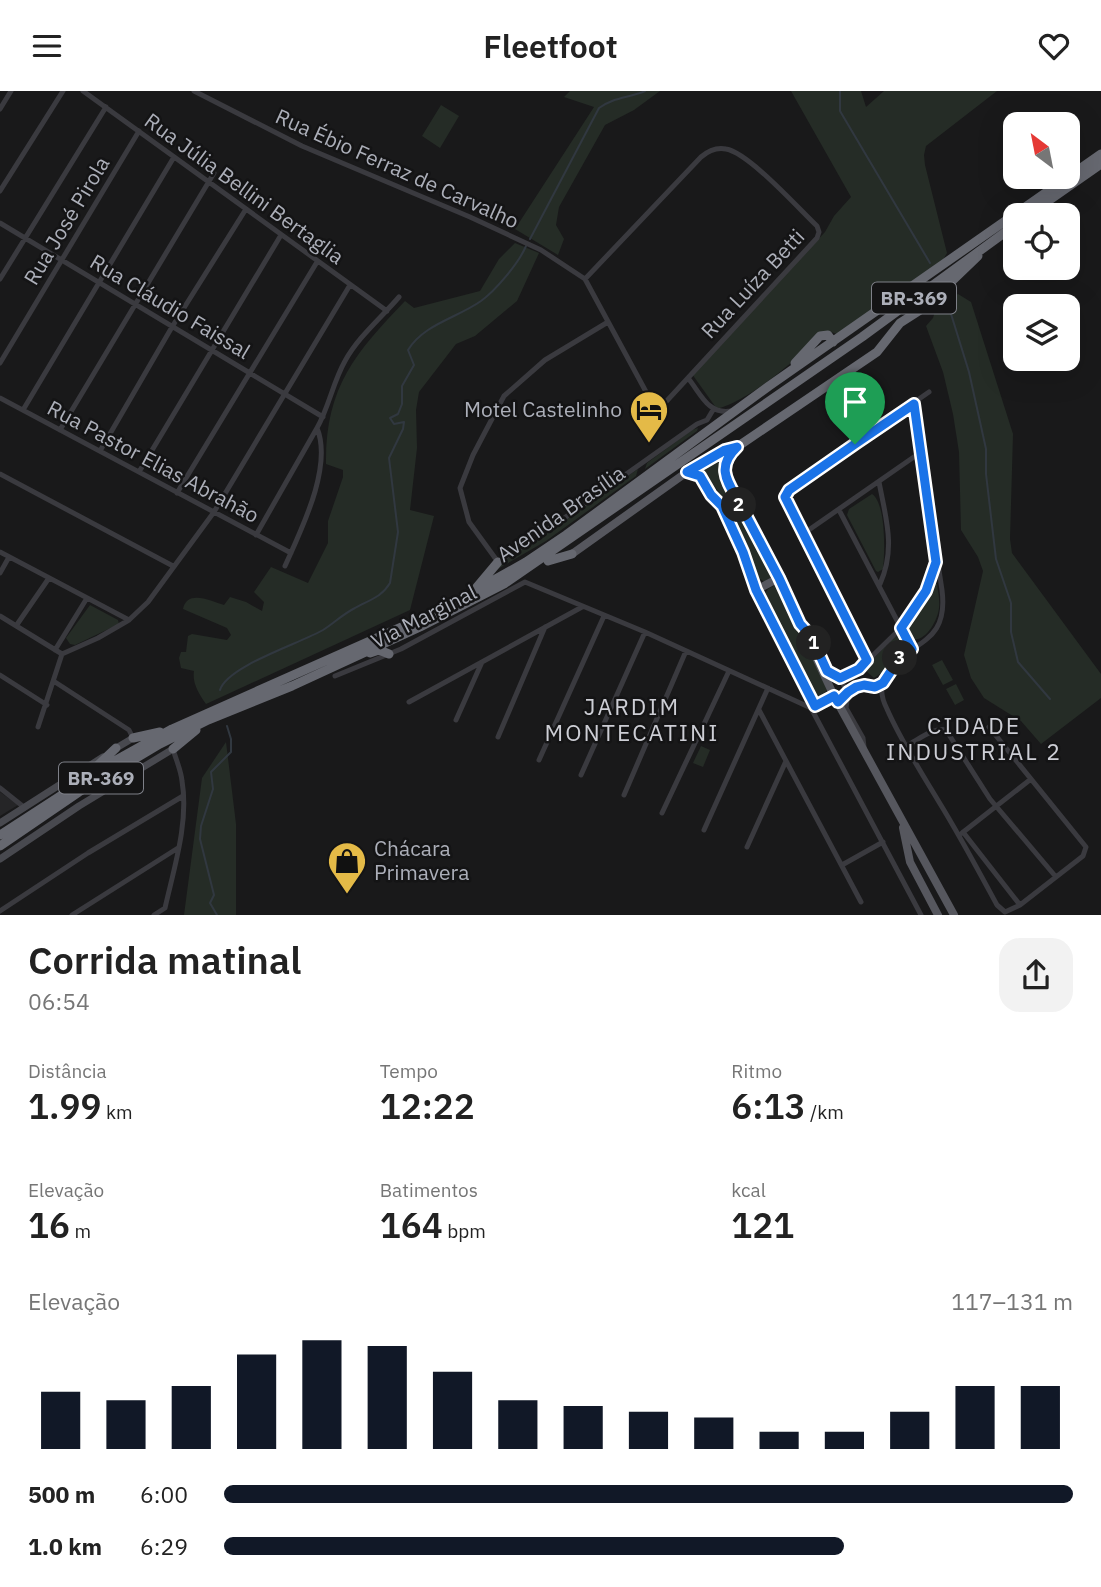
<!DOCTYPE html>
<html lang="pt">
<meta charset="utf-8">
<style>
:root{--surface:#fff;--page:#f2f2f2;--text:#222;--muted:#767676;--accent:#111827}
body{margin:0;font-family:"IBM Plex Sans",sans-serif;background:var(--page);color:var(--text);height:100vh;display:flex;flex-direction:column;font-size:26px;white-space:nowrap}
*{box-sizing:border-box;margin:0}
p{font-size:23px;color:var(--muted)}
.icon{flex:none;width:38px;height:38px;fill:none;stroke:currentColor;stroke-width:2;stroke-linecap:round;stroke-linejoin:round}
.map{position:relative;height:824px;overflow:hidden}
.sheet{display:flex;flex-direction:column;background:var(--surface);flex:1}
.sheet>*{flex:none}
.needle{width:46px;rotate:328deg}
.controls{position:absolute;left:1003px;top:21px;display:grid;gap:14px}
.controls a{display:grid;place-items:center;width:77px;height:77px;border-radius:14px;background:var(--surface);box-shadow:0 7px 28px #0002;font-size:35px}
.pin{position:absolute;display:grid;place-items:center;width:60px;height:60px;color:#fff;margin:-72px -30px;border-radius:50% 50% 50% 0;rotate:-45deg;box-shadow:0 0 7px #0007}
.pin .icon{rotate:45deg}
.km{position:absolute;width:35px;height:35px;margin:-18px;border-radius:50%;background:#222;color:#fff;font-size:19px;line-height:35px;text-align:center}
.round{display:grid;place-items:center;flex:none;width:74px;height:74px;border-radius:21px;background:var(--page)}
.summary{display:flex;align-items:center;justify-content:space-between;height:119px;padding:0 28px}
h1{font-size:38px;font-weight:600;line-height:52px}
.metrics{display:grid;grid-template-columns:repeat(3,1fr);gap:10px;height:119px;padding:7px 28px}
.metrics div{display:grid;align-content:center}
.metrics b{font-size:35px;font-weight:600}
.metrics small{font-size:19px;font-weight:400}
.metrics p{font-size:19px}
.chart{height:196px;padding:14px 28px}
.chart p{display:flex;justify-content:space-between}
.chart svg{width:100%;height:126px;margin-top:7px;stroke:var(--accent);stroke-width:6}
ul{padding:0 28px;list-style:none;font-size:23px}
li{display:grid;grid-template-columns:112px 84px 1fr;align-items:center;height:52px}
li i{height:18px;border-radius:9px;background:var(--accent)}
header{display:flex;justify-content:space-between;align-items:center;height:91px;padding:0 28px;background:var(--surface);font-size:32px;font-weight:600}
.map>svg:first-child{display:block}
.built{fill:#252527}
.green{fill:#252c26}
.lines{fill:none;stroke-linecap:round;stroke-linejoin:round}
.stream{stroke:#313840;stroke-width:2}
.street{stroke:#3a3a3f;stroke-width:5}
.secondary{stroke:#48494f;stroke-width:7}
.primary{stroke:#56575e;stroke-width:8}
.highway{stroke:#666870;stroke-width:9}
.route-casing{stroke:#fff;stroke-width:14}
.route{stroke:#1a73e8;stroke-width:9}
.labels{text-anchor:middle;stroke-width:5;stroke-linejoin:round;paint-order:stroke}
.shield{fill:#141415;stroke:#7e8088;stroke-width:2}
.shield-label{font-size:19px;font-weight:bold;fill:#acafb9}
.street-label{font-size:21px;fill:#acafb9;stroke:#141415}
.poi-label{font-size:21px;fill:#acafb9;stroke:#141415;text-anchor:end}
.neighbourhood-label{font-size:23px;letter-spacing:2px;fill:#cdced5;stroke:#141415}
</style>
<header><svg class="icon" aria-label="menu" viewBox="0 0 24 24"><path d="M4 6h16M4 12h16M4 18h16"/></svg>Fleetfoot<svg class="icon" aria-label="heart" viewBox="0 0 24 24"><path d="M12 20l-8-8c-3-5 5-10 8-4 3-6 11-1 8 4z"/></svg></header>
<div class="map">
<svg width="1101" height="824" viewBox="0 0 1101 824">
<rect width="100%" height="100%" fill="#19191a"/>
<path class="built" d="M0,701L18,714L0,725Z"/>
<path class="green" d="M570,0H660L634,19L605,34L559,116L556,134L564,148L558,164L515,138L594,16L564,6Z
M791,0H861L866,16L884,0H997L926,55L924,64L925,74L947,162L943,169L837,243L828,240C796,267 756,306 717,318L692,283L825,141L834,125L851,106Z
M441,14L459,25L440,57L422,45Z
M515,152L539,162L517,210L475,245L456,253L419,301L416,319L417,357L410,419L434,425L410,519L206,613C199,603 192,592 194,580L181,577L179,567L181,561H186L188,545L192,543L227,549L231,544L227,537L183,518C187,498 211,510 224,514L230,506L246,511L262,520L264,511L254,501L271,476L308,492L328,452V430L343,386V379L326,373C325,297 355,262 405,210L414,217L480,200L499,168Z
M958,203L971,211L1013,343L1010,448L1012,462L1101,583V607L1041,653L1021,630L984,607L971,587L964,564L983,480L978,466L961,439L959,361L953,323L943,281L926,235L933,227L935,220Z
M698,337L697,340L645,378L647,372L692,339Z
M722,364V388L730,406L726,410L699,376Z
M638,378L636,385L546,450L496,479L507,468Z
M872,403C886,412 885,461 883,478L878,481L876,480L847,424L849,418Z
M734,417L738,418L772,479L770,488L765,491L757,486L733,431L735,428L732,421Z
M934,492L937,493C938,501 940,509 939,517C938,529 925,552 912,548L905,536Z
M777,493L800,533L827,599L819,608L764,504L768,498Z
M90,514L118,529L119,533L75,554L70,553L66,547Z
M896,545L902,548L904,558L886,579L874,587L866,580L867,574Z
M942,569L953,589L943,594L932,574Z
M956,593L964,609L955,614L946,598Z
M226,651L236,733V824H184L202,687Z
M701,655L710,659L703,676L693,672Z"/>
<g class="lines">
<path class="stream" d="M840,0V20L930,172
M530,148L599,17C614,6 629,7 645,0
M947,210L969,281L986,358V383L996,468L1011,512V541L1018,571L1050,608
M220,599C227,575 301,552 323,539C334,532 343,523 355,517C369,509 381,507 390,492L398,441L389,367L403,338L404,331L394,333L390,327L398,323L402,313V295L414,274L408,259C424,233 457,227 481,210C495,200 519,172 526,155
M217,824L210,812L214,804L200,748L201,735L213,698L211,681L231,661V648L227,635"/>
<path class="street" d="M83,0L387,220
M194,0L302,55L470,126L541,159L585,188L651,310L657,315L663,314L817,147L819,141L817,135C798,117 749,62 726,58C716,56 708,60 701,66L585,188
M0,18L11,0
M0,100L63,0
M0,132L323,326
M0,188L106,16
M608,231L545,269L504,305L473,364L460,397L469,431L498,471L560,430L697,333L707,329L713,319
M0,272L139,40
M688,287C701,303 708,324 731,320
M0,307L291,462
M914,313L942,499C950,561 900,547 883,592C880,600 883,610 887,618C901,650 921,681 939,711C960,745 978,779 997,814L1005,821L1020,814L1083,765L1086,756L989,636
M23,319L174,66
M60,339L214,82
M100,360L172,236L246,118
M139,381L281,144
M0,383L173,475
M879,391C886,428 896,457 880,493
M177,402L317,171
M722,415L743,461L756,499L815,615
M839,419L912,558
M803,443L921,361
M256,444L317,337
M0,461L129,529
M285,475C301,439 333,376 317,337C329,316 333,291 345,270C358,246 381,227 399,206
M0,482L9,466
M0,525L62,563
M16,535L49,487
M808,542L819,564
M55,559L87,507
M867,569L786,411L785,404L796,394L929,301
M825,576L831,584L840,587L848,603L846,617L863,647L864,656
M0,584L47,614
M335,585L401,558L525,491L645,541L811,617
M827,589L840,587L859,578L901,537L926,500L936,471
M55,591L129,639L133,647
M409,611L582,516
M838,611C845,606 850,596 861,595C869,594 875,597 883,592
M812,616L834,605
M811,617L921,824
M759,619L861,811
M456,629L482,571
M38,636L62,563L98,547L129,529L148,511L214,421L350,194
M498,646L545,536
M906,655C918,649 933,636 946,639L990,708L1056,786
M539,669L604,525
M581,684L645,541
M0,697L25,717
M624,704L686,560
M662,722L729,580
M704,739L768,597
M963,741L1020,814
M962,742L1031,688
M747,756L786,670
M842,774L883,751
M0,820L88,762L183,705
M72,824L178,757
M154,824L165,817C174,777 189,731 182,690C181,679 176,669 173,658"/>
<path class="secondary" d="M113,659L133,647
M0,732L103,666
M0,768L79,715L173,658"/>
<path class="primary" d="M737,356C726,367 723,374 727,389L779,487L834,605L954,824
M687,381L700,385L711,404L722,415L740,413
M572,463L687,381L720,361L737,356
M756,499L779,487
M903,737L910,771L938,824"/>
<path class="highway" d="M1028,124L1101,73
M795,272L820,245L828,244L833,251
M737,356L877,261L900,232L925,216L978,165
M548,470L572,463
M477,496L498,471
M370,562L379,559L389,563
M133,647L160,641
M173,658L196,639
M97,675L116,657
M0,744L111,672L172,638L444,517L526,471L566,444L769,295L1101,63
M0,755L79,701L160,653L208,629L292,595L420,536L504,493L862,246L1015,134"/>
</g>
<g class="lines">
<g class="route-casing">
<path id="route" d="M855,353L789,399L785,406L867,569L859,578L840,587L827,580L811,545L800,533L779,487L740,413L722,415L711,404L700,385L687,381L725,359L737,356C715,377 728,391 740,413L722,415L743,461L756,499L815,615L834,605L838,611L848,601L856,596L864,594L875,596L883,592L899,568L912,558L901,537L926,500L936,471L914,313L855,353"/>
</g>
<use href="#route" class="route"/>
</g>
<defs>
<g id="hotel-pin" transform="scale(2.0125)"><path d="M0 17L-7.5 6A9.5 9.5 0 1 1 7.5 6Z" fill="#e4ba47" stroke="#141415"/><path d="M-6-4.5h1.5V1H6V5H4.5V3h-9V5H-6ZM-4 0a1.8 1.8 0 1 1 3.6 0ZM.5 0V-2.5h3Q6-2.5 6 0Z" fill="#111"/></g>
<g id="shop-pin" transform="scale(2.0125)"><path d="M0 17L-7.5 6A9.5 9.5 0 1 1 7.5 6Z" fill="#e4ba47" stroke="#141415"/><path d="M-5-2.5h2.3a2.7 3.5 0 0 1 5.4 0H5L5.5 6h-11ZM-1.5-2.5h3a1.5 2.3 0 0 0-3 0Z" fill="#111"/></g>
</defs>
<g fill-rule="evenodd">
<use href="#hotel-pin" x="649" y="319"/>
<use href="#shop-pin" x="347" y="770"/>
</g>
<g class="labels">
<g class="shield">
<rect x="872" y="191.5" width="84" height="31" rx="5"/>
<rect x="59" y="671.5" width="84" height="31" rx="5"/>
</g>
<g class="shield-label">
<text x="914" y="214">BR-369</text>
<text x="101" y="694">BR-369</text>
</g>
<g class="street-label">
<text transform="translate(397 78) rotate(24)" y="7">Rua Ébio Ferraz de Carvalho</text>
<text transform="translate(244 98) rotate(36)" y="7">Rua Júlia Bellini Bertaglia</text>
<text transform="translate(67 130) rotate(-59)" y="7">Rua José Pirola</text>
<text transform="translate(753 193) rotate(-47)" y="7">Rua Luíza Betti</text>
<text transform="translate(170 216) rotate(31)" y="7">Rua Cláudio Faissal</text>
<text transform="translate(153 371) rotate(28)" y="7">Rua Pastor Elias Abrahão</text>
<text transform="translate(561 423) rotate(-35)" y="7">Avenida Brasília</text>
<text transform="translate(424 526) rotate(-27)" y="7">Via Marginal</text>
</g>
<g class="poi-label">
<text x="622" y="326">Motel Castelinho</text>
<text x="374" y="765" text-anchor="start">Chácara<tspan x="374" dy="24">Primavera</tspan></text>
</g>
<g class="neighbourhood-label">
<text x="632" y="624">JARDIM<tspan x="632" dy="26">MONTECATINI</tspan></text>
<text x="974" y="643">CIDADE<tspan x="974" dy="26">INDUSTRIAL 2</tspan></text>
</g>
</g>
</svg>
<div class="controls">
<a><svg class="needle" viewBox="-14 -14 28 28"><path d="M0-13l5 13h-10z" fill="#e53935"/><path d="M0 13l5-13h-10z" fill="#767676"/></svg></a>
<a><svg class="icon" aria-label="locate" viewBox="0 0 24 24"><circle cx="12" cy="12" r="6"/><path d="M12 2v4M12 18v4M2 12h4M18 12h4"/></svg></a>
<a><svg class="icon" aria-label="layers" viewBox="0 0 24 24"><path d="M12 4l9 5-9 5-9-5zM3 14l9 5 9-5"/></svg></a>
</div>
<div class="pin" style="left:855px;top:353px;background:#1e9e55"><svg class="icon" aria-label="arrive" viewBox="0 0 24 24"><path d="M6 21V4h12l-3 4 3 4H6"/></svg></div>
<b class="km" style="left:814px;top:552px">1</b>
<b class="km" style="left:739px;top:414px">2</b>
<b class="km" style="left:900px;top:567px">3</b>
</div>
<section class="sheet">
<div class="summary"><div><h1>Corrida matinal</h1><p>06:54</p></div><a class="round"><svg class="icon" aria-label="share" viewBox="0 0 24 24"><path d="M12 15V3M7 8l5-5 5 5M5 13v7h14v-7"/></svg></a></div>
<div class="metrics">
<div><p>Distância</p><b>1.99<small> km</small></b></div>
<div><p>Tempo</p><b>12:22</b></div>
<div><p>Ritmo</p><b>6:13<small> /km</small></b></div>
</div>
<div class="metrics">
<div><p>Elevação</p><b>16<small> m</small></b></div>
<div><p>Batimentos</p><b>164<small> bpm</small></b></div>
<div><p>kcal</p><b>121</b></div>
</div>
<div class="chart"><p><span>Elevação</span>117–131 m</p>
<svg viewBox="0 0 160 44" preserveAspectRatio="none"><path d="M5 44V24M15 44V27M25 44V22M35 44V11M45 44V6M55 44V8M65 44V17M75 44V27M85 44V29M95 44V31M105 44V33M115 44V38M125 44V38M135 44V31M145 44V22M155 44V22"/></svg>
</div>
<ul>
<li><b>500 m</b>6:00<i style="width:100%"></i></li>
<li><b>1.0 km</b>6:29<i style="width:73%"></i></li>
</ul>
</section>
